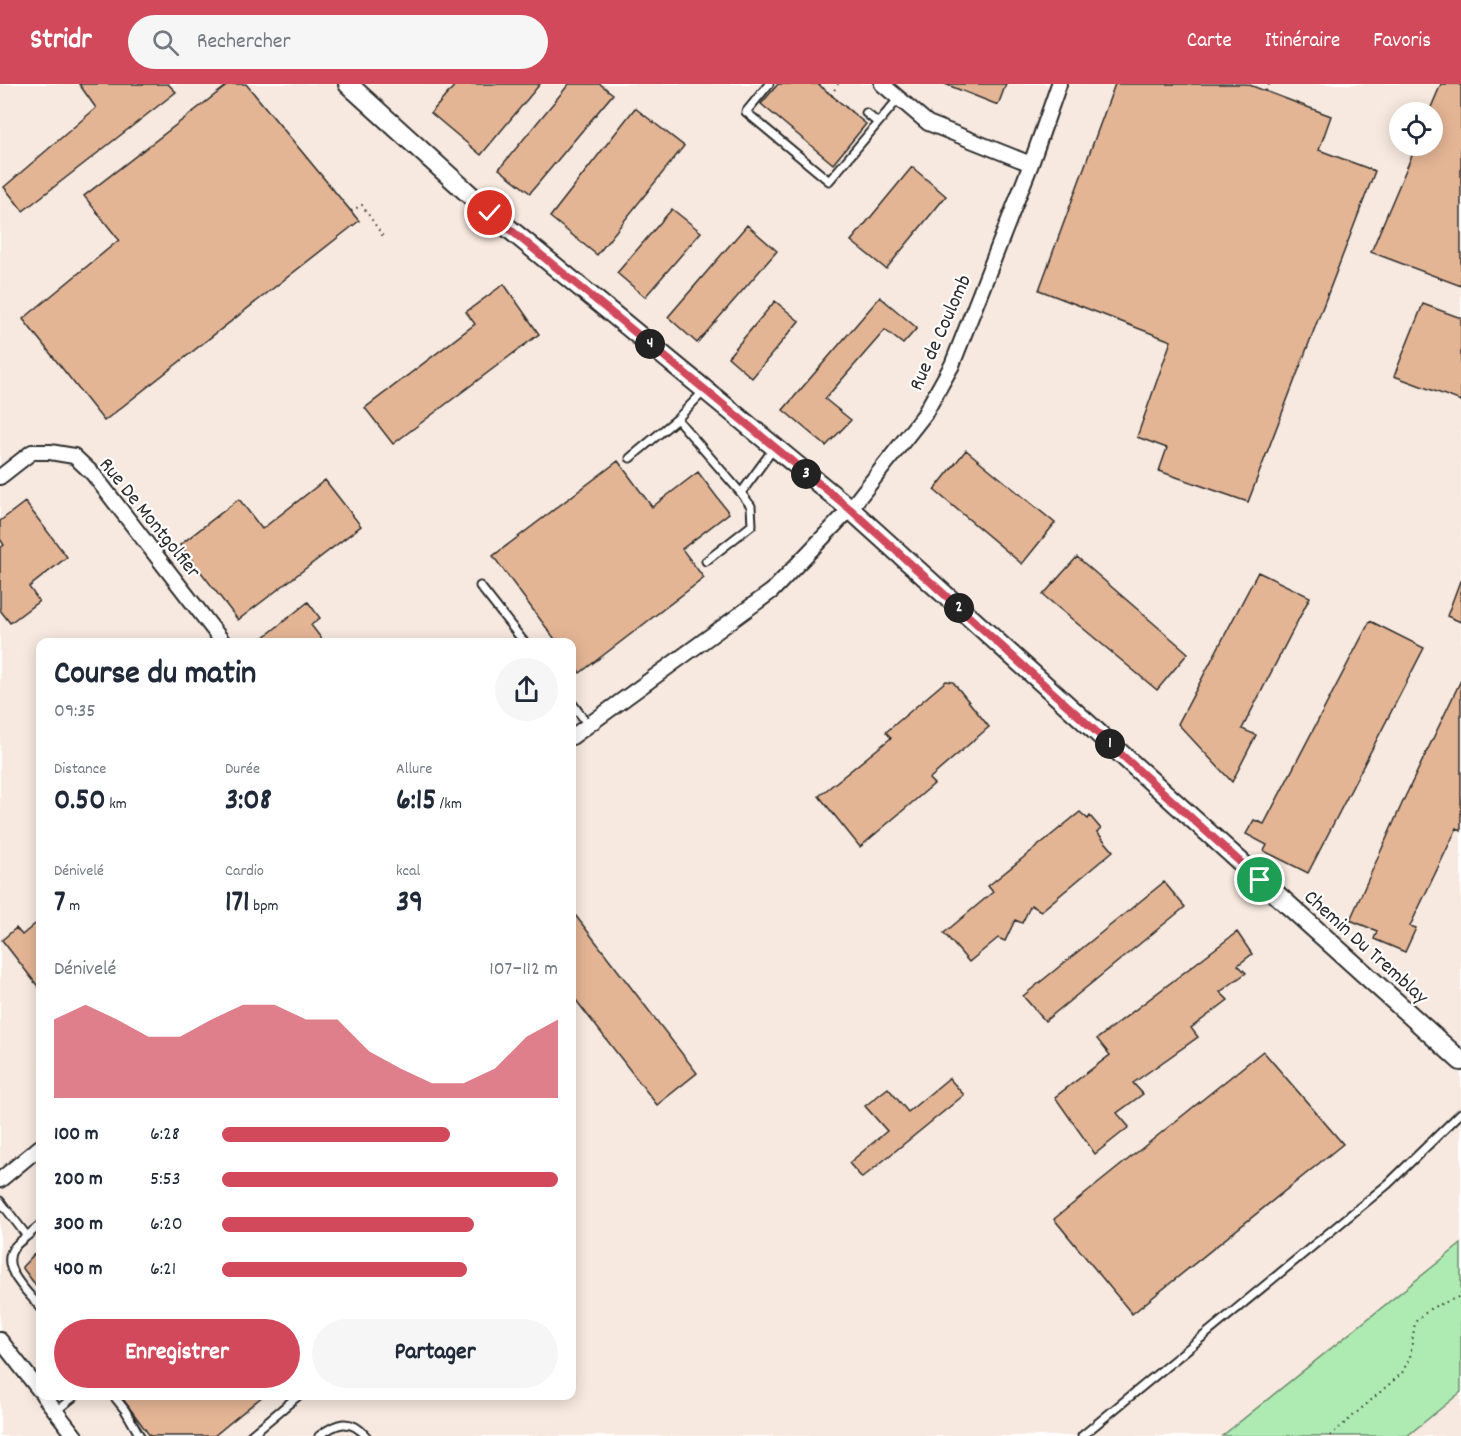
<!DOCTYPE html>
<html lang="fr">
<meta charset="utf-8">
<style>
:root{--surface:#fff;--page:#f6f6f7;--text:#1f2937;--muted:#747a83;--accent:#d1495b}
body{margin:0;font-family:Dekko,sans-serif;background:var(--page);color:var(--text);height:100vh;display:flex;flex-direction:column;font-size:22px;white-space:nowrap}
*{box-sizing:border-box;margin:0}
p{font-size:20px;color:var(--muted)}
.icon{flex:none;width:33px;height:33px;fill:none;stroke:currentColor;stroke-width:2;stroke-linecap:round;stroke-linejoin:round}
.map{position:relative;flex:1;overflow:hidden}
.side{position:absolute;left:36px;top:554px;width:540px;height:762px;display:flex;flex-direction:column;background:var(--surface);border-radius:12px;box-shadow:0 3px 15px #0003}
.side>*{flex:none}
.controls{position:absolute;left:1389px;top:18px;display:grid;gap:12px}
.controls a{display:grid;place-items:center;width:54px;height:54px;border-radius:50%;background:var(--surface);box-shadow:0 3px 15px #0003;font-size:30px}
.pin{position:absolute;display:grid;place-items:center;width:51px;height:51px;color:#fff;margin:-26px;border:3px solid #fff;border-radius:50%;box-shadow:0 2px 6px #0007}
.km{position:absolute;width:30px;height:30px;margin:-15px;border-radius:50%;background:#222;color:#fff;font-size:16px;line-height:30px;text-align:center}
.round{display:grid;place-items:center;flex:none;width:63px;height:63px;border-radius:32px;background:var(--page)}
.head{display:flex;align-items:center;justify-content:space-between;height:102px;padding:0 18px}
h1{font-size:33px;font-weight:800;line-height:45px}
.stats{display:grid;grid-template-columns:repeat(3,1fr);gap:9px;height:102px;padding:6px 18px}
.stats div{display:grid;align-content:center}
.stats b{font-size:30px;font-weight:800}
.stats small{font-size:16px;font-weight:400}
.stats p{font-size:16px}
.chart{height:168px;padding:12px 18px}
.chart p{display:flex;justify-content:space-between}
.chart svg{width:100%;height:108px;margin-top:6px;fill:var(--accent);opacity:.7}
.primary-button{display:flex;gap:12px;margin-top:auto;padding:12px 18px}
.primary-button a{flex:1;height:69px;border-radius:36px;background:var(--accent);color:#fff;font-size:24px;font-weight:800;line-height:69px;text-align:center}
.primary-button a+a{background:var(--page);color:var(--text)}
ul{padding:0 18px;list-style:none;font-size:20px}
li{display:grid;grid-template-columns:96px 72px 1fr;align-items:center;height:45px}
li i{height:15px;border-radius:8px;background:var(--accent)}
header{display:flex;align-items:center;gap:36px;box-sizing:border-box;height:84px;padding:0 30px;background:var(--accent);color:#fff}
header strong{font-size:28px}
nav{display:flex;gap:33px;margin-inline-start:auto;font-size:21px}
.search{width:420px;height:54px;background:var(--page);display:flex;align-items:center;gap:15px;box-sizing:border-box;padding:0 21px;border-radius:33px;color:var(--muted);font-size:22px}
.map>svg:first-child{display:block}
.built{fill:#f7e9df;fill-rule:evenodd}
.green{fill:#aeebb2;stroke:#6c8b6e;stroke-width:1.5}
.building{fill:#e4b595;stroke:#2b2b2b;stroke-width:1.5}
.lines{fill:none;stroke-linecap:round;stroke-linejoin:round}
.lane-casing{stroke:#2b2b2b;stroke-width:11}
.street-casing{stroke:#2b2b2b;stroke-width:18}
.secondary-casing{stroke:#2b2b2b;stroke-width:22}
.path{stroke:#2b2b2b;stroke-width:2;stroke-dasharray:1.5 4.5;stroke-linecap:butt}
.lane{stroke:#fff;stroke-width:7}
.street{stroke:#fff;stroke-width:14}
.secondary{stroke:#fff;stroke-width:18}
.route-casing{stroke:#fff;stroke-width:12}
.route{stroke:#d1495b;stroke-width:8}
.labels{text-anchor:middle;stroke-width:4.5;stroke-linejoin:round;paint-order:stroke}
.street-label{font-size:21px;fill:#2b2b2b;stroke:#fff}
</style>
<header>
<strong>Stridr</strong>
<div class="search"><svg class="icon" aria-label="search" viewBox="0 0 24 24"><circle cx="10" cy="10" r="6"/><path d="M15 15l6 6"/></svg>Rechercher</div>
<nav><a>Carte</a><a>Itinéraire</a><a>Favoris</a></nav>
</header>
<div class="map">
<svg width="1461" height="1352" viewBox="0 0 1461 1352">
<rect width="100%" height="100%" fill="#fff"/>
<filter id="ink" filterUnits="userSpaceOnUse"><feTurbulence type="fractalNoise" baseFrequency=".0167" numOctaves="2"/><feDisplacementMap in="SourceGraphic" scale="12" xChannelSelector="R" yChannelSelector="G"/><feConvolveMatrix kernelMatrix="1 2 1 2 8 2 1 2 1" color-interpolation-filters="sRGB"/></filter>
<g filter="url(#ink)">
<path class="built" d="M0,0H1461V1352H0ZM1400,28H1432V62H1400ZM40,558H572V1311H40Z"/>
<path class="green" d="M1461,1160V1308L1407,1352H1222Z"/>
<path class="building" d="M79,0H168L176,8L23,127L4,103L96,24Z
M229,0H246L359,137L104,337L23,235L119,156L84,112Z
M456,0H540L481,71L431,29Z
M569,0H600L613,10L530,109L499,85Z
M778,0H818L866,40L833,80L761,20Z
M945,0H1006L998,21Z
M1115,0H1247L1331,32L1319,66L1375,87L1248,418L1159,387L1167,364L1137,353L1171,257L1039,206Z
M1441,0H1461V202L1371,168L1416,62H1432V28H1429Z
M635,24L684,62L597,171L550,133Z
M912,83L946,112L886,185L851,157Z
M672,125L701,148L645,213L617,189Z
M747,141L777,167L697,259L668,233Z
M504,200L539,250L393,360L365,324L475,240L466,228Z
M880,213L917,244L903,260L885,246L825,315L851,336L826,362L783,326Z
M775,217L799,237L752,294L728,273Z
M1423,220L1461,234V317L1394,292Z
M966,366L1055,439L1022,480L934,406Z
M618,377L652,423L698,388L729,429L682,465L704,494L580,589L572,577V558H557L493,472Z
M325,396L361,442L238,536L180,461L239,415L262,445Z
M25,418L67,473L29,503L39,517L10,539L0,526V464L4,461L0,455V437Z
M1077,473L1188,569L1157,606L1043,511Z
M1258,488L1310,513L1242,645L1256,651L1232,698L1178,640Z
M1460,497H1461V538L1447,532Z
M308,518L320,534L311,541L324,558H258Z
M1370,537L1424,564L1308,789L1264,767L1267,761L1246,750L1254,736L1264,740Z
M1461,596V747L1457,744L1410,842L1416,844L1405,868L1374,855L1377,847L1350,836L1405,713Z
M946,597L953,598L989,643L929,695L934,700L860,763L819,712L891,654L886,648Z
M1080,728L1088,735L1090,732L1101,745L1097,748L1113,767L1041,827L1031,821L1022,839L1015,836L1005,857L998,854L969,878L944,849L993,808L988,802Z
M1164,798L1185,823L1045,937L1023,912Z
M572,827L697,989L657,1021L572,911Z
M40,836V905L2,856L16,844L22,851Z
M1237,848L1252,870L1238,881L1246,889L1220,908L1228,916L1191,944L1198,953L1133,999L1143,1010L1117,1029L1129,1043L1095,1070L1055,1013L1110,971L1097,955Z
M1263,967L1343,1060L1132,1230L1054,1135Z
M949,994L964,1011L862,1094L849,1079L887,1047L865,1022L888,1004L908,1028Z
M40,1164V1207L22,1183Z
M120,1311H264L214,1352H150Z"/>
<g class="lines">
<g class="lane-casing">
<path id="lane" d="M769,0L746,28L829,97L899,14
M866,29L878,39
M705,306L677,335L741,409L774,364
M630,374L677,335
M706,477L752,441L751,422L741,409
M480,502L524,558
M572,619L588,641
M0,1117L27,1152L40,1141
M27,1152C22,1156 16,1160 13,1165C0,1185 29,1209 40,1223
M113,1311L125,1326L140,1352
M56,1327L76,1311
M250,1352L299,1311
M319,1352C336,1339 350,1333 366,1352
M1082,1352L1388,1100L1461,1029"/>
</g>
<g class="street-casing">
<path id="street" d="M882,0L928,39L1031,80
M0,393L32,368H50L74,372L93,390L223,558
M572,653L772,507L850,425L924,331L952,281L1031,80L1059,0
M0,1096L40,1063
M0,1256L40,1307
M43,1311L75,1352"/>
</g>
<g class="secondary-casing">
<path id="secondary" d="M348,0L490,129L850,425L1461,977"/>
</g>
<path class="path" d="M818,0L855,31
M1266,7L1269,0
M831,11L838,0
M351,127L362,121L384,154
M1330,1352L1402,1289L1410,1273L1415,1238L1431,1224L1461,1212"/>
<use href="#lane" class="lane"/>
<use href="#street" class="street"/>
<use href="#secondary" class="secondary"/>
</g>
</g>
<g class="lines" filter="url(#ink)">
<g class="route-casing">
<path id="route" d="M490,129L850,425L1260,796"/>
</g>
<use href="#route" class="route"/>
</g>
<g class="labels">
<g class="street-label">
<text transform="translate(939 248) rotate(-66)" y="7">Rue de Coulomb</text>
<text transform="translate(151 433) rotate(51)" y="7">Rue De Montgolfier</text>
<text transform="translate(1367 862) rotate(42)" y="7">Chemin Du Tremblay</text>
</g>
</g>
</svg>
<div class="controls">
<a><svg class="icon" aria-label="locate" viewBox="0 0 24 24"><circle cx="12" cy="12" r="6"/><path d="M12 2v4M12 18v4M2 12h4M18 12h4"/></svg></a>
</div>
<div class="pin" style="left:1260px;top:796px;background:#1e9e55"><svg class="icon" aria-label="arrive" viewBox="0 0 24 24"><path d="M6 21V4h12l-3 4 3 4H6"/></svg></div>
<div class="pin" style="left:490px;top:129px;background:#d93025"><svg class="icon" aria-label="check" viewBox="0 0 24 24"><path d="M5 12l5 5 9-10"/></svg></div>
<b class="km" style="left:1110px;top:660px">1</b>
<b class="km" style="left:959px;top:524px">2</b>
<b class="km" style="left:806px;top:390px">3</b>
<b class="km" style="left:650px;top:260px">4</b>
<section class="side">
<div class="head"><div><h1>Course du matin</h1><p>09:35</p></div><a class="round"><svg class="icon" aria-label="share" viewBox="0 0 24 24"><path d="M12 15V3M7 8l5-5 5 5M5 13v7h14v-7"/></svg></a></div>
<div class="stats">
<div><p>Distance</p><b>0.50<small> km</small></b></div>
<div><p>Durée</p><b>3:08</b></div>
<div><p>Allure</p><b>6:15<small> /km</small></b></div>
</div>
<div class="stats">
<div><p>Dénivelé</p><b>7<small> m</small></b></div>
<div><p>Cardio</p><b>171<small> bpm</small></b></div>
<div><p>kcal</p><b>39</b></div>
</div>
<div class="chart"><p><span>Dénivelé</span>107–112 m</p>
<svg viewBox="0 0 160 44" preserveAspectRatio="none"><path d="M0 44V12L10 6L20 12L30 19L40 19L50 12L60 6L70 6L80 12L90 12L100 25L110 32L120 38L130 38L140 32L150 19L160 12V44z"/></svg>
</div>
<ul>
<li><b>100 m</b>6:28<i style="width:68%"></i></li>
<li><b>200 m</b>5:53<i style="width:100%"></i></li>
<li><b>300 m</b>6:20<i style="width:75%"></i></li>
<li><b>400 m</b>6:21<i style="width:73%"></i></li>
</ul>
<div class="primary-button"><a>Enregistrer</a><a>Partager</a></div>
</section>
</div>
